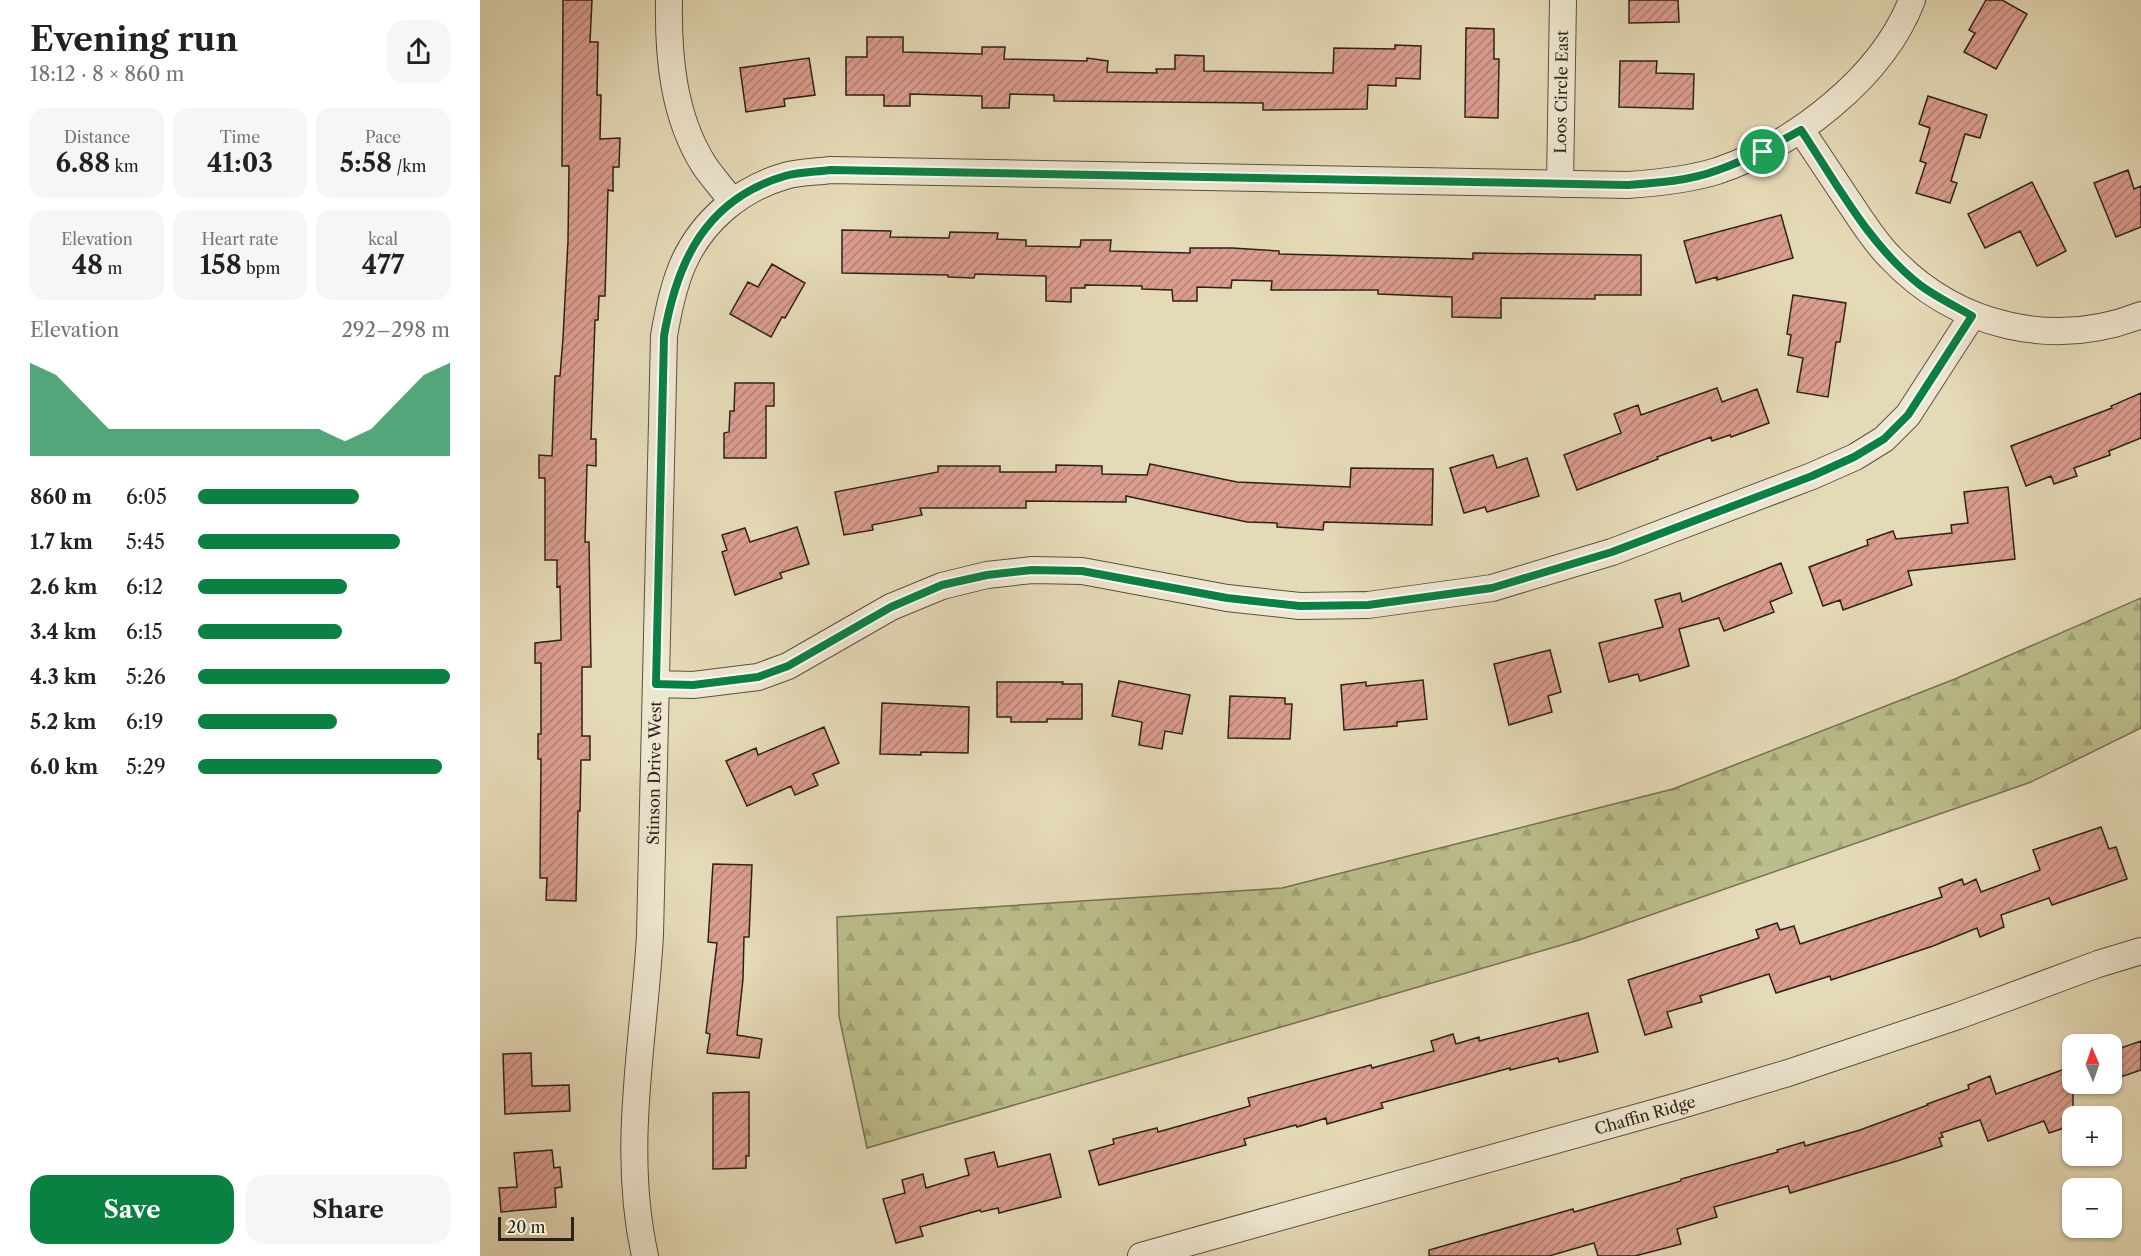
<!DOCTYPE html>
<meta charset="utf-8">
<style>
:root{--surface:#fff;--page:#f6f6f6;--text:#222;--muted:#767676;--accent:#0b8043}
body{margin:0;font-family:"Libre Caslon Text",serif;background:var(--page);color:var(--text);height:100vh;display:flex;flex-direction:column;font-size:22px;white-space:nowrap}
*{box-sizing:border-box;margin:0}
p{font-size:20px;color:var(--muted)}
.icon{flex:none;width:33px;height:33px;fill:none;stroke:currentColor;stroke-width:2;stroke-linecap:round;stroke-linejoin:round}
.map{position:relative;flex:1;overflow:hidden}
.drawer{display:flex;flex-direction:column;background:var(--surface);width:480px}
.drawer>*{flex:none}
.needle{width:39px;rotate:358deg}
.controls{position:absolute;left:1582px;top:1034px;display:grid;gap:12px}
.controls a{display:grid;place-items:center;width:60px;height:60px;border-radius:12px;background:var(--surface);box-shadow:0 2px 4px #0004;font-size:30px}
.scale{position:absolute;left:18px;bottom:15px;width:76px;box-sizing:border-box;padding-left:6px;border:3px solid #2d2219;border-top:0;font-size:16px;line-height:21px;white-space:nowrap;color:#2d2219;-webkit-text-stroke:4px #eee7d0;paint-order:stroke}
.pin{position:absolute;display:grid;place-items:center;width:51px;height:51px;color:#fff;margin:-26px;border:3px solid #fff;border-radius:50%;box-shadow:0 2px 6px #0007}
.round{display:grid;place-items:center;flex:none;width:63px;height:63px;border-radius:18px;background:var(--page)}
.headline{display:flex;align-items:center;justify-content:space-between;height:102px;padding:0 30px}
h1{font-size:33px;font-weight:700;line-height:45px}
.figures{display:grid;grid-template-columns:repeat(3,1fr);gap:9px;height:102px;padding:6px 30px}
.figures div{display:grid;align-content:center;border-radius:15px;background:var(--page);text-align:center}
.figures b{font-size:26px;font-weight:700}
.figures small{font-size:16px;font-weight:400}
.figures p{font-size:16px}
.chart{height:168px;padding:12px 30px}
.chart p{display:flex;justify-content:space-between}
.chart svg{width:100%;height:108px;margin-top:6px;fill:var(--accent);opacity:.7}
.cta{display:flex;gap:12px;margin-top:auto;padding:12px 30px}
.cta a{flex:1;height:69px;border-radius:18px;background:var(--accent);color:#fff;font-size:24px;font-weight:700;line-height:69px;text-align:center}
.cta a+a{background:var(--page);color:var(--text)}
ul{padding:0 30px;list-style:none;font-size:20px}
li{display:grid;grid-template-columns:96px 72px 1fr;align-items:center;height:45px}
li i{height:15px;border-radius:8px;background:var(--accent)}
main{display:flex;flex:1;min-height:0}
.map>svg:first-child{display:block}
.forest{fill:url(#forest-firs);stroke:#747052;stroke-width:1.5}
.building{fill:url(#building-hatch);stroke:#2d2219;stroke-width:1.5}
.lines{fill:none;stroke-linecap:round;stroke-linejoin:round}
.minor-casing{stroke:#5b5040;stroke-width:28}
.minor{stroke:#eee7d0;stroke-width:26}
.route-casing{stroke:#fff;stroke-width:12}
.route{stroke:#0b8043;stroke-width:8}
.labels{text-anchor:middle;stroke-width:4.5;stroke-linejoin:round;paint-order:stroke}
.street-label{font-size:16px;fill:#2d2219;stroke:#eee7d0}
</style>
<main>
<section class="drawer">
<div class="headline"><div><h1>Evening run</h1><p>18:12 · 8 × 860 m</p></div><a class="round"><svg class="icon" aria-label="share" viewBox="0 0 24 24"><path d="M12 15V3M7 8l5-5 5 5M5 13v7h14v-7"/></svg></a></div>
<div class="figures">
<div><p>Distance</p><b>6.88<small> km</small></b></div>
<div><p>Time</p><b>41:03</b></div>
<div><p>Pace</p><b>5:58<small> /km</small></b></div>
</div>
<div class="figures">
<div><p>Elevation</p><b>48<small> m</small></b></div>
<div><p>Heart rate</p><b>158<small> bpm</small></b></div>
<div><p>kcal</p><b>477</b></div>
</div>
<div class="chart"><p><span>Elevation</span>292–298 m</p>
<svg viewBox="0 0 160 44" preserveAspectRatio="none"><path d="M0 44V6L10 11L20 22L30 33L40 33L50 33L60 33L70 33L80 33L90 33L100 33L110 33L120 38L130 33L140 22L150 11L160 6V44z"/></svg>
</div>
<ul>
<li><b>860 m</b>6:05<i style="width:64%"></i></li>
<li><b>1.7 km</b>5:45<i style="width:80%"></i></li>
<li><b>2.6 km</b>6:12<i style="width:59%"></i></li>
<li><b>3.4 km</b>6:15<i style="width:57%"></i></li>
<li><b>4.3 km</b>5:26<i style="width:100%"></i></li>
<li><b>5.2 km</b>6:19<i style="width:55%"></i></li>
<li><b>6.0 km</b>5:29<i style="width:97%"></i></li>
</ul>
<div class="cta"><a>Save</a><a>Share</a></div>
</section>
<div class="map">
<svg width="1661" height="1256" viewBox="0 0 1661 1256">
<defs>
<pattern id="forest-firs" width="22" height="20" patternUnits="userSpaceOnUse" patternTransform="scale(1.5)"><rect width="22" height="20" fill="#bbbd8a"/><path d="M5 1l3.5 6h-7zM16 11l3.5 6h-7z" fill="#a1a276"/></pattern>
<pattern id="building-hatch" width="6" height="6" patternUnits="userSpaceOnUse" patternTransform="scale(1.5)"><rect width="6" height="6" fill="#db9d8f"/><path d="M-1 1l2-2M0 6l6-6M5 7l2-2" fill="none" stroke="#b28074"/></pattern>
</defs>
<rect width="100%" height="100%" fill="#e5dab7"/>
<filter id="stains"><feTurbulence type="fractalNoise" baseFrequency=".00333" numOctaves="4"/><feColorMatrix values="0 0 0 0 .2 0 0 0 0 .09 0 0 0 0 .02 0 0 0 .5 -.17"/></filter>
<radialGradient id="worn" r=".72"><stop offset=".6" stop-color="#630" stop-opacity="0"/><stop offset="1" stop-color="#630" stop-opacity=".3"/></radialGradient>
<path class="forest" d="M1661,598V728L1551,782L1099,940L387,1148L359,1016L357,917L802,888L1193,789L1475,679Z"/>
<path class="building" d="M83,0H112L110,42H118L117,95H121L120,139L140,138L139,167H133V191L128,190L125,296H119L118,320H115L111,439H116V466L107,465L105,542H109L111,667H102V736H110V760H101L100,811H98L96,901L66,900L67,878H60L61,759H58V734H61V663H55V643L81,640L80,586L77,587V560H65V478H59V455L72,456L75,376H80L83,338L88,241L89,166H82Z
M1149,0H1198L1199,22L1149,23Z
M1506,0H1522L1547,14L1516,69L1484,52L1495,33L1489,30Z
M986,28L1014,29V59H1019L1018,118L985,117Z
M387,37H423V52L502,54V47H525L524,59L607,61V58L628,61L627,72L677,73L676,69H695V55L724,56V71L853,73L854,48L915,49V45L941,46L940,79L916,78V86L888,85L887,109L783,110V103L574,101V95L530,94L529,108H502V96L430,94V106H404V95H366V57H387Z
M329,58L335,95L304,99L305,106L266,112L260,68Z
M1140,61H1177L1176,73L1214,74L1213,109L1139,107Z
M1448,96L1507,115L1500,138L1485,134L1471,181L1477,183L1470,203L1436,193L1446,163L1440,161L1450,128L1439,124Z
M1648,170L1654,189L1661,186V227L1636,237L1614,183Z
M1552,182L1586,251L1557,266L1540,231L1505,248L1488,214Z
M1301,215L1313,258L1237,280V277L1216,283L1204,241Z
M362,230L411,231L410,237L469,238L470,232L518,233L517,239L546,240V246L600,247L601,240H631L630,251L710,253V248H752L799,251V254L993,259V253L1161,255V295H1115V299L1021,298V318L972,317V297L898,294V290H791L792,281L752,280L751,288L717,287V301H693L692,290L662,289V286L605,285V288H591V302L566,301V276L495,274L494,278L468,277V275L362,273Z
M292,264L325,283L305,318L302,317L291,337L250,314L268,282L278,287Z
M1313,295L1366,303L1360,342H1356L1348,397L1317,392L1323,358L1308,355L1311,335L1307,334Z
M255,383H294V406H286V458H244V433L249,432L250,411H254Z
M1237,388L1242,402L1277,389L1289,423L1251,437L1250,435L1232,441L1231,437L1177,457L1178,459L1097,490L1084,455L1141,433L1134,414L1158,405L1161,415Z
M1661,393V438L1629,451L1630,455L1594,468L1597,476L1574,484L1571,476L1546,486L1531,446L1632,408L1631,406Z
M1013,455L1017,468L1047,458L1059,496L1007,512L1005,507L984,513L970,468Z
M670,464L757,482L870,487L871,468L953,469L952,525L844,522L843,530L797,527V523L767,522L646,496V502L546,501V508H440L442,515L392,525L393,530L364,535L355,492L458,472V466H520V472H576V465L622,466V474L667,475Z
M1528,487L1535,559L1428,571L1432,585L1363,610L1360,600L1343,606L1329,567L1388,545L1387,540L1413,531L1416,539L1472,533L1471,525L1488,523L1484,492Z
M317,527L329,564L300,573L302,578L255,595L242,552L247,550L242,535L265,528L270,542Z
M1301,563L1312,593L1290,602L1294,612L1244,631L1239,618L1199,629L1209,666L1160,681L1158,674L1129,682L1119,643L1183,627L1175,600L1200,593L1202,602Z
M1070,650L1081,692L1068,696L1072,712L1029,725L1014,664Z
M943,680L947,719L917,722V726L864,730L861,685L886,682V686Z
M639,681L710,695L702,734L685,731L682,749L659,745L662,722L632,716Z
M517,682H583L582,684H602V719H567V722H531V717H517Z
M750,696L805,698V704H812L810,739L748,738Z
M402,703L489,707L488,753L441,752V755L400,754Z
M344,727L359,763L333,774L338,785L315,795L311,786L267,806L246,761L276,748L278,755Z
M1621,827L1629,849L1636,847L1647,879L1572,905L1569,898L1521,915L1524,927L1500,937L1497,928L1453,946L1351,980L1350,976L1296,993L1289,974L1220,996L1222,1002L1187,1012L1192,1027L1165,1035L1148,980L1279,938L1276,930L1297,923L1300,930L1314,926L1320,944L1462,897L1459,888L1482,879L1484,885L1496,879L1501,892L1560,870L1553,850Z
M233,864L272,865L269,937H264L263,979L257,1035L282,1039L279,1058L227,1053L230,1034L226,1033L237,943L228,942Z
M1108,1013L1118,1052L1079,1062L1078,1058L1030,1070V1068L901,1103L903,1108L847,1124L846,1118L817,1127L816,1125L764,1139L766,1145L619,1185L609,1151L634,1144L633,1139L677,1128L678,1132L770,1106L768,1098L891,1065L892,1068L954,1051L951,1041L973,1034L976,1044L999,1037V1041Z
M1661,1041V1070L1632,1080V1051Z
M51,1053L52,1086L89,1085L90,1111L25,1114L23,1054Z
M1593,1066V1125L1569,1133L1564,1121L1508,1141L1500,1120L1461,1133L1463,1137L1459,1138L1462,1146L1417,1161L1310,1193L1308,1186L1234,1207L1237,1217L1197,1229L1201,1244L1155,1256H1118L1114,1243L1069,1256H949V1250L1093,1209L1094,1212L1201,1181V1179L1298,1152L1297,1150L1324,1142L1325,1146L1380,1130L1448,1105L1447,1104L1489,1089L1488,1085L1510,1076L1516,1094Z
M269,1092V1156H266V1168L233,1169V1093Z
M72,1150L74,1168L80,1167L82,1187L75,1188L76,1207L21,1212L19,1188L37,1187L34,1153Z
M514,1152L518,1167L570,1154L581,1197L519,1213L518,1208L501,1212L500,1210L440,1227L443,1236L416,1243L403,1199L425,1193L422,1180L443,1174L446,1188L489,1175L485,1159Z"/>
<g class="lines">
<g class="minor-casing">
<path id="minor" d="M189,0C188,56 193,116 224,165C232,177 243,189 252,201
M1321,130C1337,154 1353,178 1369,202C1382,221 1394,241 1410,257C1475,326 1572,350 1661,315
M1080,184L1083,0
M176,684L213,685L278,677L308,666L411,607L462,586L507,575L552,570L602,571L747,598L820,606L888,605L1012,588L1132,552L1332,476L1375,457L1404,439L1428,415L1492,316
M165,1256C141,1149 164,1042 170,935L184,336C188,312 193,287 203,264C222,221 260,189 305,176C319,172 336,172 351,170L1147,185C1177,183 1208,180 1237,171C1314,145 1402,78 1432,0
M661,1256L1198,1106L1308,1073L1478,1016L1618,964L1661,951"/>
</g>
<use href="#minor" class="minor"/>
</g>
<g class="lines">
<g class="route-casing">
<path id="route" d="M1321,130C1357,184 1389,245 1440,285C1456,297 1475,306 1492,316L1428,415L1404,439L1374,457L1332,476L1132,552L1012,588L888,605L820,606L747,598L602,571L552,570L507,575L462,585L411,607L308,666L278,677L213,685L176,684L184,336C197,261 226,199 305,176C319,172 336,172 351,170L1147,185C1177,183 1209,181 1238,170C1267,160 1294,145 1321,130Z"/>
</g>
<use href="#route" class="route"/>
</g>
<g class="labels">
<g class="street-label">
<text transform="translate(1081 92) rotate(-89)" y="6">Loos Circle East</text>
<text transform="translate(174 773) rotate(-89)" y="6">Stinson Drive West</text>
<text transform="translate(1165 1115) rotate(-16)" y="6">Chaffin Ridge</text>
</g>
</g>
<rect width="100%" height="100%" filter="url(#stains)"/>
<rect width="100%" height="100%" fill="url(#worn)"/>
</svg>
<div class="controls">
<a><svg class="needle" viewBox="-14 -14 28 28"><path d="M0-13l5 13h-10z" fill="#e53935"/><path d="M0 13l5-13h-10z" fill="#767676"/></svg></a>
<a>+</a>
<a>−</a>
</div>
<div class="scale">20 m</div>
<div class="pin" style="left:1283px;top:152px;background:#1e9e55"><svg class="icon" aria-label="arrive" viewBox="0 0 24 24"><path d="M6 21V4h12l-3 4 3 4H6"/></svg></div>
</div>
</main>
